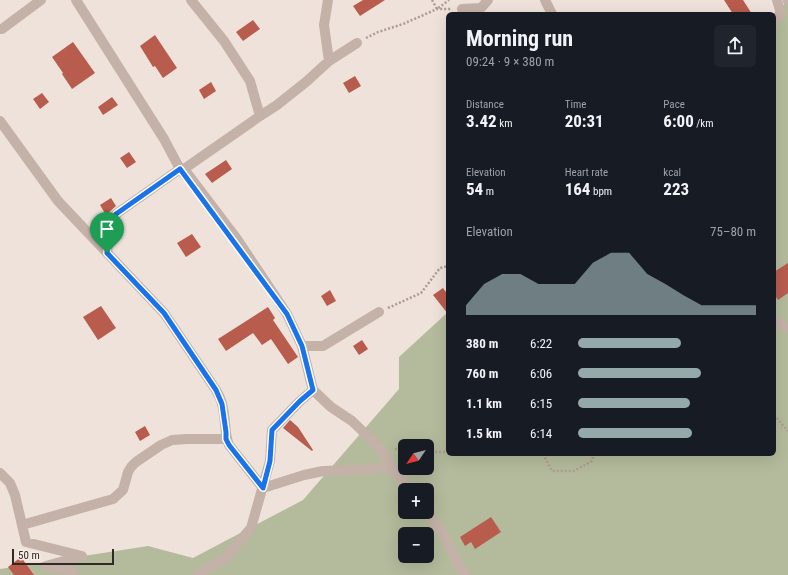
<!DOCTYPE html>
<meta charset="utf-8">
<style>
:root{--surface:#171b24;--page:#20242c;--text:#f1f3f6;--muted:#9ea1a6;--accent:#93a9aa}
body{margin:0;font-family:"Roboto Condensed",sans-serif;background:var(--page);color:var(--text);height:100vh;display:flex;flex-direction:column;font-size:15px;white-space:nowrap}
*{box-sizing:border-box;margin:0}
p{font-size:13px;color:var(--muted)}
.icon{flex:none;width:22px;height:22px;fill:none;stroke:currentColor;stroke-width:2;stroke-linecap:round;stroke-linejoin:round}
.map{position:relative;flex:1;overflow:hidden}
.drawer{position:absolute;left:446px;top:12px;width:330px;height:444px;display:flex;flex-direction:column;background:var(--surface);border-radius:6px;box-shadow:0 4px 16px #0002}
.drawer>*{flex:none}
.needle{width:26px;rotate:235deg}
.tools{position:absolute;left:398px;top:439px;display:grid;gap:8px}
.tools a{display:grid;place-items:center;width:36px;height:36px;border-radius:6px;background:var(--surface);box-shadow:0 4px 16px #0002;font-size:20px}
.scale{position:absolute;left:12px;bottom:10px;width:102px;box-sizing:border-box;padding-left:4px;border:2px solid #322927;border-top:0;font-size:11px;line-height:14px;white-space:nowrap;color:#322927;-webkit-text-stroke:3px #f6ede5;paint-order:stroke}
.pin{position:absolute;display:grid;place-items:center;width:34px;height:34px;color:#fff;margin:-41px -17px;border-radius:50% 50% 50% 0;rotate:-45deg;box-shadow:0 0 4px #0007}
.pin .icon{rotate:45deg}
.round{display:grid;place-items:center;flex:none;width:42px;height:42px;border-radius:6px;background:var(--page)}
.head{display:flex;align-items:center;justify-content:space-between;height:68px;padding:0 20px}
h1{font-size:22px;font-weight:700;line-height:30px}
.stats{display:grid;grid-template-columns:repeat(3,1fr);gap:6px;height:68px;padding:4px 20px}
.stats div{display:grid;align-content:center}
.stats b{font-size:17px;font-weight:700}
.stats small{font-size:11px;font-weight:400}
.stats p{font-size:11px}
.chart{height:112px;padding:8px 20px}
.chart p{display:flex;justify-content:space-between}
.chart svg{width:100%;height:72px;margin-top:4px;fill:var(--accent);opacity:.7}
ul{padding:0 20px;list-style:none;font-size:13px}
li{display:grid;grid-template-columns:64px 48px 1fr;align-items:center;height:30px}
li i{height:10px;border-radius:5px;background:var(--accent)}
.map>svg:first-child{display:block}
.green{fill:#b4bb9c;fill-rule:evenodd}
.building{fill:#b85c4e}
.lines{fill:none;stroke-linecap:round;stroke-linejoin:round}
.path{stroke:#b09b92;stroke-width:2.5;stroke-dasharray:2 2;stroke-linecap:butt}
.minor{stroke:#c4b1a7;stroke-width:10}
.route-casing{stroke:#fff;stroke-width:8}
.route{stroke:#1a73e8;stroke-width:5}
</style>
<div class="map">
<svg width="788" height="575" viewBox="0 0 788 575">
<rect width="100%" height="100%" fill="#eee2da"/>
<path class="green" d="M788,1V575H0V569L148,546L193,558L303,500L399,389V357L448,312V454H774L773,14ZM405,446H427V468H405ZM405,490H427V512H405ZM405,534H427V556H405Z"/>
<path class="building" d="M363,0H385L360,16L353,6Z
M724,0H743L752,14H733Z
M253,20L260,29L243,41L236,32Z
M155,35L177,68L163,78L155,66L153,67L140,46Z
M73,42L95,73L72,89L62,74L63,73L52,57Z
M355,76L361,86L349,93L343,83Z
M211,82L216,91L204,99L199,90Z
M42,93L49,102L40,109L33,99Z
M112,97L118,105L103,115L98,107Z
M129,152L136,162L127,168L120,158Z
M226,160L232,169L212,183L205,174Z
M111,198L116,206L106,215L100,205Z
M192,234L201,247L186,257L177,243Z
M788,263V293L778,300L774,294V272Z
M443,288L448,295V314L433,295Z
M330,290L336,301L327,306L321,296Z
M101,306L116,328L98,340L83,317Z
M268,307L275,318L273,320L298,357L288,364L271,339L262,345L253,333L226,351L218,339Z
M362,340L368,349L359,355L353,346Z
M290,420L298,427L313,450L312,451L283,428Z
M145,426L150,435L140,441L135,432Z
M491,517L501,532L475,549L471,542L465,546L460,537Z
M21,557L34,575H14L8,567Z"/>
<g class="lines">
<path class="path" d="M432,0L437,9L449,0
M366,38L378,32L403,24L437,9H451
M388,308L421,293L440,268L448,266
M774,415L788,431
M395,449L405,450
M427,452H448
M543,454L552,471H574L592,461L594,454"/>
<path class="minor" d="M76,0L164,139L180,169L186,176
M191,0L224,41L250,81L260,116L184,169L237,239L287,314L302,346L313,390L331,407L352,421L380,448L397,473L410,490
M328,0L324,25L329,61
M545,0L552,14
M788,0V1
M462,9L481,8L488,0
M774,20L781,14L777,0
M0,29H2L41,0
M260,116L277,105L306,82L329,61L357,43
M0,121L58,201L164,313L216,390C218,394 221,399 222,404C226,417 224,434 229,445L263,488L304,475L323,471L373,469L385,467L396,473
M107,253C108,239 109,226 116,214L180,169
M774,320L788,328
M302,346H323L379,312
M0,473L10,483L15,495L26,542L82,556L46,566L74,572
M427,512L443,534L461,569L466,575
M22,525L113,499L123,490L128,472L131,467L136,462L161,445L172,440L187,439H226
M198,575L225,558L251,528L270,461L272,430L300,401L313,390"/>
</g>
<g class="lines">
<g class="route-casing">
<path id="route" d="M180,169L287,314L302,346L313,390L300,401L272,430L270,461L263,488L229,445L226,439V432L222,404L216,390L164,313L107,253C108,239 109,226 116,214Z"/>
</g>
<use href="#route" class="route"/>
</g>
</svg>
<div class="tools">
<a><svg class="needle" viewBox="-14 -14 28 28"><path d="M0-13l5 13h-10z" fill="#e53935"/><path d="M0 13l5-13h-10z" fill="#9ea1a6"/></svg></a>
<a>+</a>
<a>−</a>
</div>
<div class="scale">50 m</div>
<div class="pin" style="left:107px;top:253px;background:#1e9e55"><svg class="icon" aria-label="arrive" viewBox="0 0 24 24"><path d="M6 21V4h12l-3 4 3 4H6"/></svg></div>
<section class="drawer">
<div class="head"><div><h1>Morning run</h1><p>09:24 · 9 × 380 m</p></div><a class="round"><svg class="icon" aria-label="share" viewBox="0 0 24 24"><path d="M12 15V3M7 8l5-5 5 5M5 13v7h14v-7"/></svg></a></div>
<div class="stats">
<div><p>Distance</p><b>3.42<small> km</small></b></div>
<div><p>Time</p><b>20:31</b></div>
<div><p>Pace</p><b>6:00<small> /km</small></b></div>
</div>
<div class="stats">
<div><p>Elevation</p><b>54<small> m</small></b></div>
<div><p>Heart rate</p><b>164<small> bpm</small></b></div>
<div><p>kcal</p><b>223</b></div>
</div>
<div class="chart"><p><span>Elevation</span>75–80 m</p>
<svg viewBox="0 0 160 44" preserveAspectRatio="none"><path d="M0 44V38L10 25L20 19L30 19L40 25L50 25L60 25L70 12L80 6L90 6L100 19L110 25L120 32L130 38L140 38L150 38L160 38V44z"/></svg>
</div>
<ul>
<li><b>380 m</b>6:22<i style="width:58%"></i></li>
<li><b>760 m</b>6:06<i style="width:69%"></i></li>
<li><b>1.1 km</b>6:15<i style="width:63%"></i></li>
<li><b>1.5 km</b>6:14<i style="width:64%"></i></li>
</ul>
</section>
</div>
